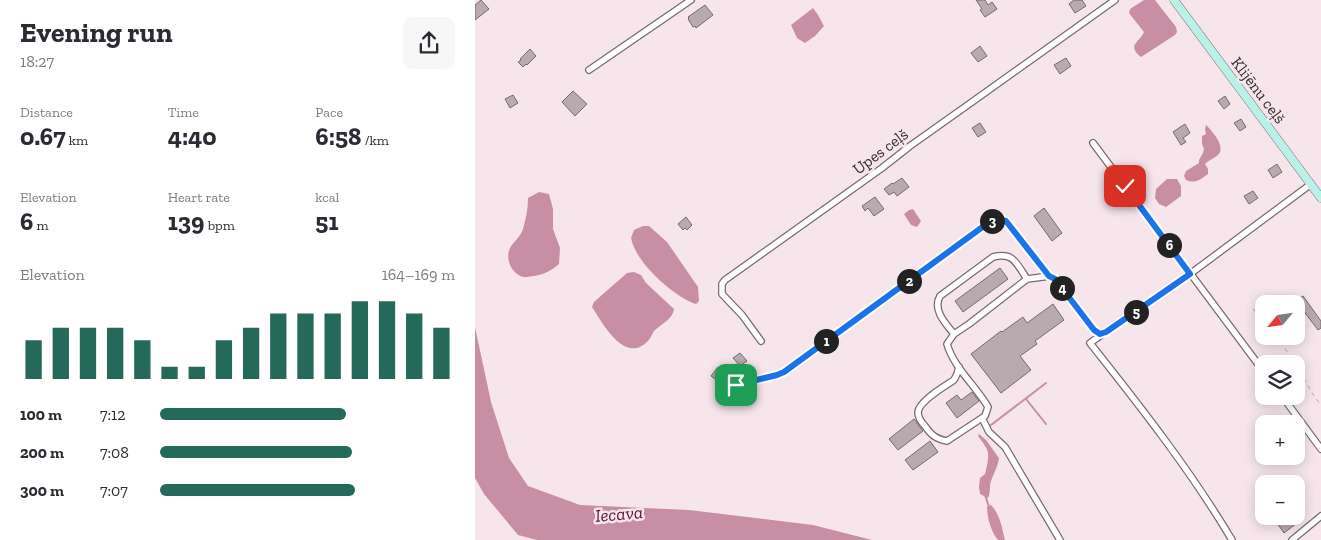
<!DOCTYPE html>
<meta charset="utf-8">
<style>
:root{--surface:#fff;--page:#f7f7f7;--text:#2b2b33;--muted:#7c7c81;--accent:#25695b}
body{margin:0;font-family:"Zilla Slab",serif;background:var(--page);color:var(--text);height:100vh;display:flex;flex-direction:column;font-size:19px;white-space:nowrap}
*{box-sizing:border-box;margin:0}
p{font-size:16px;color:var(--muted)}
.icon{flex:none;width:28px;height:28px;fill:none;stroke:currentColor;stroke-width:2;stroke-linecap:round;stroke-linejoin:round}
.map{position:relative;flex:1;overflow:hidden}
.sheet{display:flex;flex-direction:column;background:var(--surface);width:475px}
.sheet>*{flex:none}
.needle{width:32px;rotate:241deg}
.buttons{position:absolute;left:780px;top:295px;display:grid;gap:10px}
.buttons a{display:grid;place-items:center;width:50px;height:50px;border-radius:10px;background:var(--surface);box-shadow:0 2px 12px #0003;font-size:25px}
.pin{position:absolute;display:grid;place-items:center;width:42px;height:42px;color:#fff;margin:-21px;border-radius:10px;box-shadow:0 2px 8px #0006}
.km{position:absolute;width:25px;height:25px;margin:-12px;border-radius:50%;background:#222;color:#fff;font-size:14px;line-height:25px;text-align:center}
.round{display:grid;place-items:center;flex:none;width:52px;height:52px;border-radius:10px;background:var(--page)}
.head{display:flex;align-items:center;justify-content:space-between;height:85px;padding:0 20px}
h1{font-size:28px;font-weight:800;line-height:38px}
.metrics{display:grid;grid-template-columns:repeat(3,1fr);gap:8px;height:85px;padding:5px 20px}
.metrics div{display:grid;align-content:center}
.metrics b{font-size:25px;font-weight:800}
.metrics small{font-size:14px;font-weight:400}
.metrics p{font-size:14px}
.chart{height:140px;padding:10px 20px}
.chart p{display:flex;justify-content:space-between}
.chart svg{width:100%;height:90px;margin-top:5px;stroke:var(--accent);stroke-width:6}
ul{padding:0 20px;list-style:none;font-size:16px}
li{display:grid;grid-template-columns:80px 60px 1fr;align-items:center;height:38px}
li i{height:12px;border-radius:6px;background:var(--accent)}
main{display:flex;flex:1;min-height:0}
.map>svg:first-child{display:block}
.water{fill:#c88ea4}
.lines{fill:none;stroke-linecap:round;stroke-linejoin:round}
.stream{stroke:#c88ea4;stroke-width:2}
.building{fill:#b9aaaf;stroke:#77696e}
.lane-casing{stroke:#786a6f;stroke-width:5}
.street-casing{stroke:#786a6f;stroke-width:8}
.secondary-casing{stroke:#786a6f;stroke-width:9}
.path{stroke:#b2a5a9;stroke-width:1;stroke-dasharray:4 4;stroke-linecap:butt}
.lane{stroke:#fff;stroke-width:3}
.street{stroke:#fff;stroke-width:5.5}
.secondary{stroke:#b9f0e7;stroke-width:8}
.route-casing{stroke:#fff;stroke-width:10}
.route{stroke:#1a73e8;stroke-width:6}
.labels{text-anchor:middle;stroke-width:5;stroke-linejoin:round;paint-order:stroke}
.street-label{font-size:16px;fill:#312b2d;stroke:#f6e6eb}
.water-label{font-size:18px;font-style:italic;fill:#571334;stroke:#f6e6eb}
</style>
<main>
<section class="sheet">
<div class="head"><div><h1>Evening run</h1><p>18:27</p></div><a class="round"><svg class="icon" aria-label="share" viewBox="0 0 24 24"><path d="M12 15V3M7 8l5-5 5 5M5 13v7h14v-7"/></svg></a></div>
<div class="metrics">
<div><p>Distance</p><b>0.67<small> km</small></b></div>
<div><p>Time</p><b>4:40</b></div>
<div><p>Pace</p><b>6:58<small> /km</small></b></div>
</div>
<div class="metrics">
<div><p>Elevation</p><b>6<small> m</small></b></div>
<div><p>Heart rate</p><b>139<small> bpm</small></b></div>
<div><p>kcal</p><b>51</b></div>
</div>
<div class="chart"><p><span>Elevation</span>164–169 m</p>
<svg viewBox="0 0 160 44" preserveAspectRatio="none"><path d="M5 44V25M15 44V19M25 44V19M35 44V19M45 44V25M55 44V38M65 44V38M75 44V25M85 44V19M95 44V12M105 44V12M115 44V12M125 44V6M135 44V6M145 44V12M155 44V19"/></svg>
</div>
<ul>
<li><b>100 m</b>7:12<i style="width:63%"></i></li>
<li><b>200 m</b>7:08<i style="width:65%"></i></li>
<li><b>300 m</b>7:07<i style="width:66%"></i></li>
</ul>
</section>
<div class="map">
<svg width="846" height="540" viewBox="0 0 846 540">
<rect width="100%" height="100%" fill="#f6e6eb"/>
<path class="water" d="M669,0H680L701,27L702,32L700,35L666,57C651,45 665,42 669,32L654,13L655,9Z
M338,8L343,15L349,26L340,36L330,43L322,38L316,25Z
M731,125C737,131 750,145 744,154C740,158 734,160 730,164L733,169V174C725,180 720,184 711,180L709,176L711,171L724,163V160L728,153L729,149L727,144V136L731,134L730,129Z
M692,179H702L706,186V196L691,207L684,204L680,198L681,189Z
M64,192L74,194L78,209V229L85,248L84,264C74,273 66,275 52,277C39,278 29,260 35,248C39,241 45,238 48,229C51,218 53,209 53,198Z
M438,209L446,221L442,227L436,225L429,214L434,210Z
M168,226H174L192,242L223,287L224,301L221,304C201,298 168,268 160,249C158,246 157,242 156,238L159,230Z
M159,272L166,275L171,283L199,309C198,319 186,324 179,331C177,334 176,338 173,341C150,365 128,324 117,307L119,302L152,273Z
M0,327L16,402L34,458L53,486L105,505L214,510L338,525L397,540H62L43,535L9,494L0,478Z
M504,434L511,440L524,458C523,466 519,473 516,481C514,487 516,492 513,498L505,494L504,487L505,478L510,474C512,465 516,453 510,446C508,442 505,439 503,436Z
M516,505C525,514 527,528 530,540H523C516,532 512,517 512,507Z"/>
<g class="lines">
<path class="stream" d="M551,399L571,424
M516,425L571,383
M510,495L514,507"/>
</g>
<path class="building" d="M6,0L14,9L0,20V5Z
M501,0H510L513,5L517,2L522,9L510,17L505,10L507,9Z
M599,0H607L611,6L600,13L594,4Z
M230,5L238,15L221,28L220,26L218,27L213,19L214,18L213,17Z
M505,46L512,56L503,62L496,53Z
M55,49L61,56L52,65L51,64L48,67L43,62L46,60L45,59Z
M591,58L596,66L585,74L579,65Z
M98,91L112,104L100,116L87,102Z
M38,95L43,103L35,108L30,99Z
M750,96L755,104L749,109L743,101Z
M766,119L771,127L765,131L759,123Z
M505,123L511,132L503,137L497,128Z
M710,124L715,133L708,138L711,142L706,145L698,132Z
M802,164L807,172L798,178L793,170Z
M427,178L434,187L422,196L419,192L414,195L409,189L417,183L418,184Z
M778,191L783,198L774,204L769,196Z
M400,197L409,209L399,216L393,208L390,211L387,206Z
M569,208L587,233L577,241L559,216Z
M211,217L217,225L212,230L210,228L208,230L203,224Z
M525,268L533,279L488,312L480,301Z
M828,296L846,321V328L843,330L821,301Z
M578,304L589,320L560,341L562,344L545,356L556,370L526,393L496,354L526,331L527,332L548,317L552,323Z
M265,353L272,361L265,366L258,358Z
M243,367L250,372L243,381L236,376Z
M497,392L504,401L482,418L471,403L482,395L486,400Z
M439,419L448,431L423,450L414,439Z
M455,441L463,452L438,470L430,460Z
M812,516H817L822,523L809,533L802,523Z"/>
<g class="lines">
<g class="lane-casing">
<path id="lane" d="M261,385L302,375L309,372L513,223L522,219L531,221L575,276"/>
</g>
<g class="street-casing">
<path id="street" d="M114,70L216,0
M618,143L789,372
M629,333L615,343C665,406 716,471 757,540
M479,334C471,324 457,310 465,296L518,257C539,252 541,263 552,279
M286,341L267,315L247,294V284L250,280L407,168L435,146L497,102L640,0
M484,367L482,374L479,380C470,386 444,401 443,412C443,417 446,422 450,426C456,435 461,439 472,441L510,416L513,407C501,386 479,368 472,344L479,334L494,324L552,279L575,276L581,279L619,330L625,334L631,332L715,274L836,184
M807,396L846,449
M507,418L514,432L530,447L585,540
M817,540L846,516"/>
</g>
<g class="secondary-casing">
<path id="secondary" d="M699,0L846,198"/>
</g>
<path class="path" d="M778,309L789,322
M800,336L815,355L820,364
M821,365L839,396L846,405"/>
<use href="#lane" class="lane"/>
<use href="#street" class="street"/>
<use href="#secondary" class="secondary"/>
</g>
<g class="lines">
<g class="route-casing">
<path id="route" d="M261,385L302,375L309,372L513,223L522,219L531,221L574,276L580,279L619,330L625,334L631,332L715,274L650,186"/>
</g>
<use href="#route" class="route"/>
</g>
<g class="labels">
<g class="street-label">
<text transform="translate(784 90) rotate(53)" y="6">Klijēnu ceļš</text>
<text transform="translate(405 151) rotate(-37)" y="6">Upes ceļš</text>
</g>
<g class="water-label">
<text transform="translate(144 514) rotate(-5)" y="6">Iecava</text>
</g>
</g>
</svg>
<div class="buttons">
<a><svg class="needle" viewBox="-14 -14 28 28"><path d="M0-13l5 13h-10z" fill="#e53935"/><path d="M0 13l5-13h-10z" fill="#7c7c81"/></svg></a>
<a><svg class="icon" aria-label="layers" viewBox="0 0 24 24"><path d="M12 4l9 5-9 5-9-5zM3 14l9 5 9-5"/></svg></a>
<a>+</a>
<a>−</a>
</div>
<div class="pin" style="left:261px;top:385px;background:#1e9e55"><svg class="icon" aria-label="arrive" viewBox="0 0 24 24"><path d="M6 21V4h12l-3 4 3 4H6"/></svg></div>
<div class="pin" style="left:650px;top:186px;background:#d93025"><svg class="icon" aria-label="check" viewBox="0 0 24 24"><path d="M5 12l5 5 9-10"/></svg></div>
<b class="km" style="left:351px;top:341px">1</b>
<b class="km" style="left:434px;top:281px">2</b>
<b class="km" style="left:517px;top:221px">3</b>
<b class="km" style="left:587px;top:288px">4</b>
<b class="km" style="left:661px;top:312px">5</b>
<b class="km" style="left:694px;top:245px">6</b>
</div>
</main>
